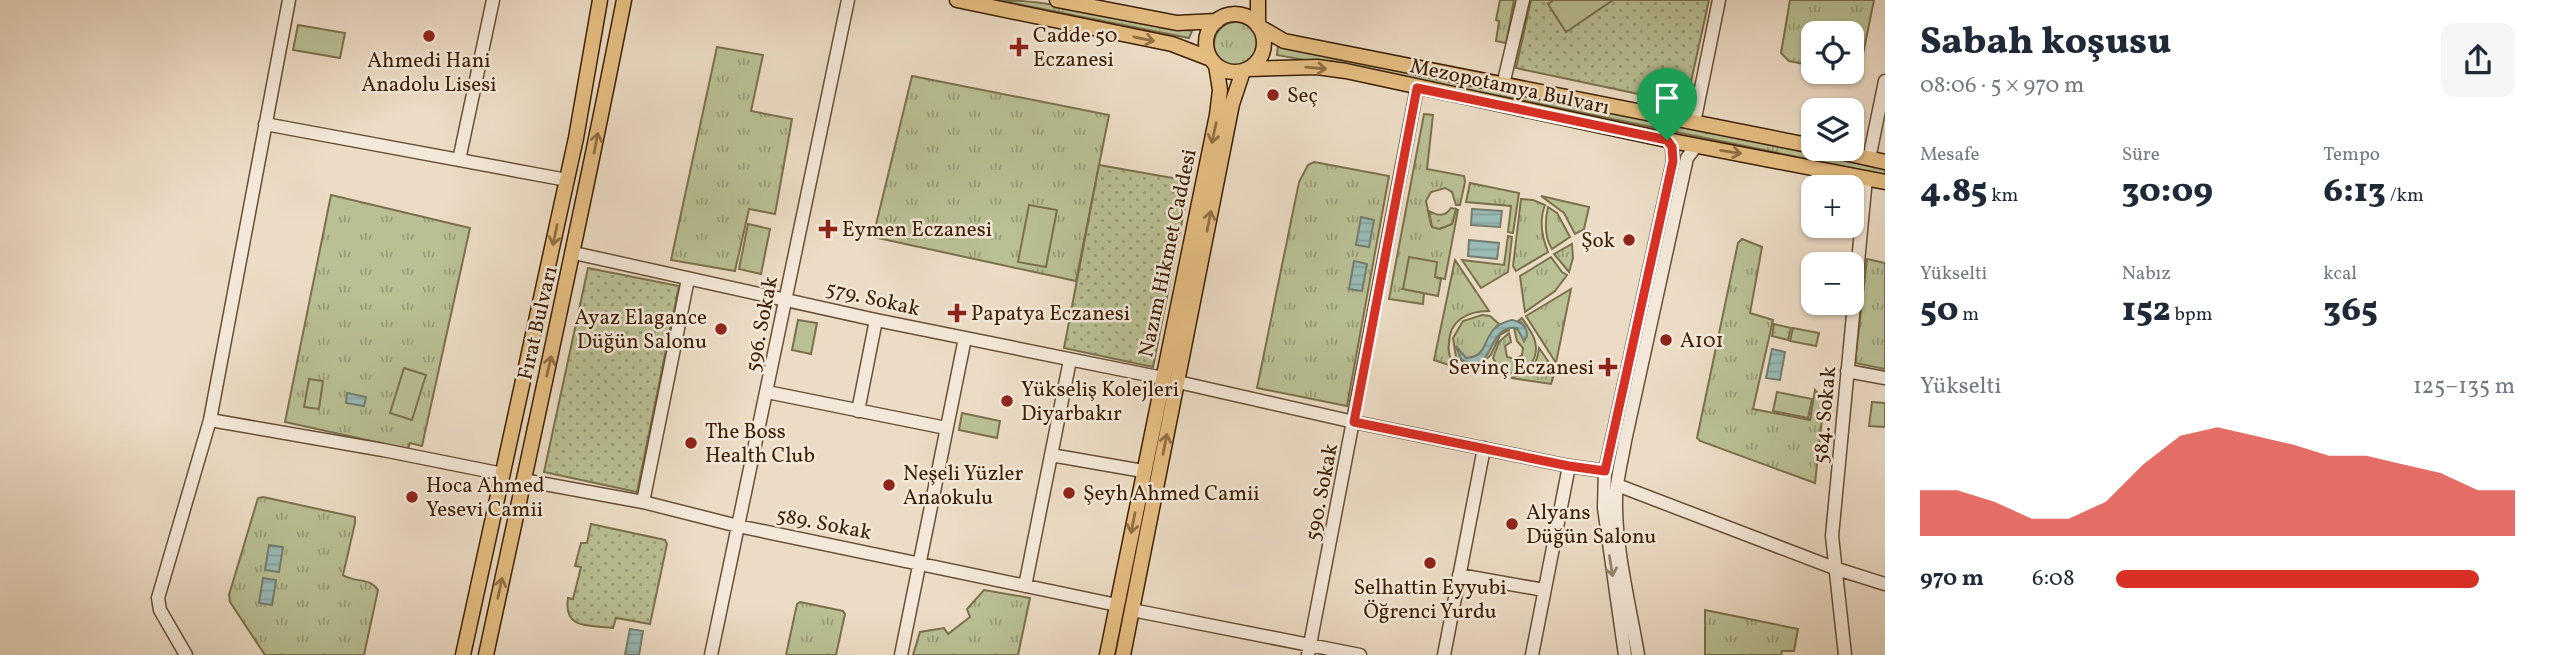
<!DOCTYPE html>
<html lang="tr">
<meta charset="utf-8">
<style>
:root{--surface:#fff;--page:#f6f6f7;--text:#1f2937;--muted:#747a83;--accent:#d93025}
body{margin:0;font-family:Vollkorn,serif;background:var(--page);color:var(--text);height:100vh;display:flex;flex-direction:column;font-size:26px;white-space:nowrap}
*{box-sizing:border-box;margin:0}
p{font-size:23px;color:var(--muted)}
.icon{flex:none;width:38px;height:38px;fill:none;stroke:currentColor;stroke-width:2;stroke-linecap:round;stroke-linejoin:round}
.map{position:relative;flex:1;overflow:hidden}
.drawer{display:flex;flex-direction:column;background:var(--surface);width:665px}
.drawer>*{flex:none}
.buttons{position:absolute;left:1801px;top:21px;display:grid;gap:14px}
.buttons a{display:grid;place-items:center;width:63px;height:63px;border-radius:14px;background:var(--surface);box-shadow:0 2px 5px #0004;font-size:35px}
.pin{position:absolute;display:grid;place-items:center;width:60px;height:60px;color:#fff;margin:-72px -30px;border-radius:50% 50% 50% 0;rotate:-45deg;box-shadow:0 0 7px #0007}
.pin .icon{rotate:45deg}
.round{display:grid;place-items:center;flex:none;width:74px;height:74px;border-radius:14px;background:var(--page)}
.overview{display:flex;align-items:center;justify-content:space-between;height:119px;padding:0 35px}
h1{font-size:38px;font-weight:800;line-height:52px}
.figures{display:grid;grid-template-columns:repeat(3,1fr);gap:10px;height:119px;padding:7px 35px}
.figures div{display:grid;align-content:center}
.figures b{font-size:35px;font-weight:800}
.figures small{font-size:19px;font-weight:400}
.figures p{font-size:19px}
.chart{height:196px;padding:14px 35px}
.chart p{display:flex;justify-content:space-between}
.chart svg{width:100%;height:126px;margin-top:7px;fill:var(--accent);opacity:.7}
ul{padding:0 35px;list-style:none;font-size:23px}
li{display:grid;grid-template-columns:112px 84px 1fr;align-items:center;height:52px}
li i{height:18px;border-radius:9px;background:var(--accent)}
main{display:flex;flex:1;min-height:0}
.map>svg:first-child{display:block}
.grass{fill:url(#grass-tufts);stroke:#7c704c;stroke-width:2}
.park{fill:url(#park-dots);stroke:#7c704c;stroke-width:2}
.garden{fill:#b9c094;stroke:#7c704c;stroke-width:2}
.water{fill:url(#water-rules);stroke:#757d70;stroke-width:2}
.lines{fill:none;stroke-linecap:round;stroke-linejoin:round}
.minor-casing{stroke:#6a4f35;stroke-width:15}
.major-casing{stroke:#3e2005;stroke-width:17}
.minor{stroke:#f3e8d9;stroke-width:12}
.major{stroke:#e6be82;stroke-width:14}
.oneway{stroke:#926f44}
.oneway2{stroke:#98846f}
.route-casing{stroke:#fff;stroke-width:14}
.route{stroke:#d93025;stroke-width:9}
.poi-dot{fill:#8f2418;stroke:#f3e8d9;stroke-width:2.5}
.labels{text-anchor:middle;stroke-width:5;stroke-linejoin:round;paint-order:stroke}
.poi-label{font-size:21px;fill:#3e2005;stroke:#f3e8d9;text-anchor:start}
.street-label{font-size:21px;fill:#3e2005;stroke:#f3e8d9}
</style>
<main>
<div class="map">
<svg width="1885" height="655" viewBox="0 0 1885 655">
<defs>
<pattern id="grass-tufts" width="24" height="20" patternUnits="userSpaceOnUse" patternTransform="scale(1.75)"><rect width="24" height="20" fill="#b9c094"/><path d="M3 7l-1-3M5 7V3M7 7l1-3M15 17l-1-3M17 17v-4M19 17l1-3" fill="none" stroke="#989c77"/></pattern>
<pattern id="park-dots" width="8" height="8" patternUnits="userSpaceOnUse" patternTransform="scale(1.75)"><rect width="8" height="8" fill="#b9c094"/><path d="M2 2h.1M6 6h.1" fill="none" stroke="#989c77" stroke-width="1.8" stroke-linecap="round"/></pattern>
<pattern id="water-rules" width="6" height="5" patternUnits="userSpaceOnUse" patternTransform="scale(1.75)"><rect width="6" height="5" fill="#99bbb7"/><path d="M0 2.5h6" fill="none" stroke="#85a09c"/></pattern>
</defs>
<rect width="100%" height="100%" fill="#ecdcc5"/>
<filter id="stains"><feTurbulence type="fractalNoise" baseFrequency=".00286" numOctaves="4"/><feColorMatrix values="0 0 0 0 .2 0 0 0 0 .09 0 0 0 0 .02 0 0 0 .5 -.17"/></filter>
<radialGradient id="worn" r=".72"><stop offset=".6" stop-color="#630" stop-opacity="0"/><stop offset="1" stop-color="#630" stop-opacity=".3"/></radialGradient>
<path class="grass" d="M997,0C1062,0 1127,22 1192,31L1189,38Z
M1500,0H1514L1506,43L1496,41L1499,21L1496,20Z
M1790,0H1874L1860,69L1851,74L1839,72H1852V33H1813V66L1789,61L1781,53Z
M1214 44a22 22 0 1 1 44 0a22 22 0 1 1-44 0Z
M1278,45L1885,168V175L1516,99L1277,55Z
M717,47L763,55L751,111L792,119L775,214L749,209L735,271L671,260Z
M912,76L1109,115L1076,281L873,237Z
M1424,114L1433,115L1427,169L1464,176L1465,182L1460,205H1456L1452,192L1445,188L1431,192L1426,201L1431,225L1439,229L1452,224L1456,209L1458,210L1445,279L1435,277L1403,289L1424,293L1423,304L1389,299Z
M1314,162L1389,176L1347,406L1257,388L1299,182L1308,165Z
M1470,183L1519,193L1513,233L1508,232L1511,206L1466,202Z
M331,195L470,228L422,446L410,443L408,449L285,422Z
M1541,196L1589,207L1584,229L1575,234L1564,213Z
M1521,199L1533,200L1545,205C1539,220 1542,237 1548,252L1516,271L1513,266Z
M1548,207L1557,213L1570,237L1552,249C1544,237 1545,221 1548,207Z
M1508,236L1512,237L1508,272L1481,288L1462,260L1504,265Z
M1742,239L1762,247L1750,313L1773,320L1753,409L1810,420L1815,390L1824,400L1815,483L1700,441L1697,438L1738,243Z
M1572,244L1573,258L1569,272L1554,254Z
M1551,257L1562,272L1567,275L1555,291L1525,312L1520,276Z
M1867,259L1885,263V369L1855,363Z
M1455,260L1489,311C1468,311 1449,320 1449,344C1448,348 1449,357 1452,361C1454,364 1458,365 1461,368H1458L1434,360Z
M1571,289L1556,363L1526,316Z
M1482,315L1490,316L1499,324C1484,336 1489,357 1466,358L1456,347L1464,362L1477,363C1487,351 1494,334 1509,328V330L1500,335L1491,355L1483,362L1467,364L1456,357L1453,338L1463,321Z
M1522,318C1526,324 1531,331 1534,338C1545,368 1507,388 1493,358L1499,342L1509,333L1511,342L1505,346L1507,357L1515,359L1522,355L1523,348L1517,341L1514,328L1521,331L1524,341L1527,336L1522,323L1518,321Z
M1539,348L1555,371L1551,384L1511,378C1529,373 1537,367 1539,348Z
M263,497L355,517V523L343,575C354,583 370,577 378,590L364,655H265L230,602L229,595L258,498Z
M984,590L1030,598L1018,655H913L920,632L944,628L948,634L970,617L967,609Z
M800,602L843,611L845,614L836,655H786L797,604Z
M1705,610L1798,629L1794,651H1782L1781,655H1705Z"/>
<path class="park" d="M1531,0H1709L1686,104L1516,68Z
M1099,165L1190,181L1153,367L1064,348Z
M1451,208L1456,209L1452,224L1439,229L1432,227L1429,211C1438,216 1445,217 1451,208Z
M588,268L679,286L637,492L544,472Z
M1774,324L1791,328L1788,340L1772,336Z
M591,524L665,540L667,544L650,624L616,618L613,628C590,625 563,630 568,598L573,599L581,567L575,566L581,543H587Z"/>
<path class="garden" d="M1554,0H1613L1566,32L1548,4Z
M298,25L345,33L340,58L293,50Z
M1029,205L1057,210L1046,267L1018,262Z
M748,224L770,229L761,274L739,269Z
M1409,257L1437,262L1435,277L1441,279L1438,296L1403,289Z
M798,320L817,323L811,354L792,350Z
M1793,328L1819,333L1816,346L1790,341Z
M404,368L426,375L412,420L390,413Z
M309,379L323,381L319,409L304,407Z
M1777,392L1812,399L1808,418L1773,411Z
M1872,402L1885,403V427L1869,426Z
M962,413L1000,421L997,438L959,430Z"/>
<path class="water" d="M1472,209L1502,211L1500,227L1471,225Z
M1361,217L1374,220L1369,247L1356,245Z
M1469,240L1499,243L1497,259L1468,256Z
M1354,261L1367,264L1362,291L1349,289Z
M1512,320C1522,322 1527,326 1527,336L1524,341L1517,328C1484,324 1496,380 1461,359L1456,346L1466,358C1494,357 1477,328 1512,320Z
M1772,349L1785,352L1780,380L1766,378Z
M347,393L366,397L364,406L346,403Z
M269,545L283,547L279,572L265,570Z
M263,578L276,580L272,605L259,603Z
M630,629L643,631L639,655H625Z"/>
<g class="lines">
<g class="minor-casing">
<path id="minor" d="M1503,85L1523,0
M1694,123L1719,0
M265,124L567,180
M1869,159L1885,81
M459,160L493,0
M574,253L876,320L1163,378
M1847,371L1885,378
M1178,382L1354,422L1569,466L1605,471
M767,392L946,428
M858,411L876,320
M210,420L383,450L503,474
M1051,455L1143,471
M523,480L643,502L738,526L1117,605
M1617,485L1834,568L1885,584
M643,502L688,279
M1459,575L1544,590
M1025,586L1070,360
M1132,610L1360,655
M186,655L160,610L158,598L210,420L289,0
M711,655L848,0
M901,655L965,338
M1308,655L1417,88
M1444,655L1484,448
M1532,655L1569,466
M1625,655L1604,508L1605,471L1673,161L1672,147L1667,140
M1638,655C1630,607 1615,548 1616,500C1616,480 1622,460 1625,441L1687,158L1696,146
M1845,655L1832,536L1866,178"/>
</g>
<g class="major-casing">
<path id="major" d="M957,0L1172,44L1211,59
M1057,0L1177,23L1217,21
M1258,0V26L1284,41L1813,146
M1206 43a29 29 0 1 1 58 0a29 29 0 1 1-58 0Z
M1248,69L1317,67L1346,71L1667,140L1885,182
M1827,149L1885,162
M463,655L576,138L600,0
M486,655C533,437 581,219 624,0
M1107,655L1217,115L1220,90L1216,65
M1123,655L1232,104L1243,71"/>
</g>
<use href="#minor" class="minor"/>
<use href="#major" class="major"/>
</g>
<defs><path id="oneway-shaft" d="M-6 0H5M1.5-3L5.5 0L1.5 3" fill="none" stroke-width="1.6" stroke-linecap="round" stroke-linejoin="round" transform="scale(1.75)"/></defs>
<g class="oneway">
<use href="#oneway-shaft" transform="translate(1144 39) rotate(12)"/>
<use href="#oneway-shaft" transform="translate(1316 68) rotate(5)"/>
<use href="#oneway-shaft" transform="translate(1214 133) rotate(102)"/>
<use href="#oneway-shaft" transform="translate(596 143) rotate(-79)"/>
<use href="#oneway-shaft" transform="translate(1731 152) rotate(9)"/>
<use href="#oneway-shaft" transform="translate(1209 221) rotate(-79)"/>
<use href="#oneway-shaft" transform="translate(555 235) rotate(102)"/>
<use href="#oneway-shaft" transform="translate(549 366) rotate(-77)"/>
<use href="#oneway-shaft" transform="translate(1165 444) rotate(-79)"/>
<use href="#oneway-shaft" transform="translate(1133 523) rotate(101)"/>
<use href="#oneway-shaft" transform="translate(500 588) rotate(-78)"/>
</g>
<use class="oneway2" href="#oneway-shaft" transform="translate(1611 566) rotate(81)"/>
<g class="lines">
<g class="route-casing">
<path id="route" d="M1417,88L1667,140L1672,147L1673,161L1605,471L1569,466L1354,422Z"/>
</g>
<use href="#route" class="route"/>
</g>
<g class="poi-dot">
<circle cx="429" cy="36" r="7"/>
<path d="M1015.5 36.5h7v7h7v7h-7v7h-7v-7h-7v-7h7z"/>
<circle cx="1273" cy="95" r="7"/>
<path d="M824.5 218.5h7v7h7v7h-7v7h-7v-7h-7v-7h7z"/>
<circle cx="1629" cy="240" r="7"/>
<path d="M953.5 302.5h7v7h7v7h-7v7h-7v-7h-7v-7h7z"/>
<circle cx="721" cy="329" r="7"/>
<circle cx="1666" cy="340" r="7"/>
<path d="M1604.5 356.5h7v7h7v7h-7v7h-7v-7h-7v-7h7z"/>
<circle cx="1007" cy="401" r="7"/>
<circle cx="691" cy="443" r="7"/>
<circle cx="889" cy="485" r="7"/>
<circle cx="1069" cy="493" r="7"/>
<circle cx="412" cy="497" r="7"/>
<circle cx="1512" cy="524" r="7"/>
<circle cx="1430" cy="563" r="7"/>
</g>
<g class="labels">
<g class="poi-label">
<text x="1033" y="42">Cadde 50<tspan x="1033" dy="24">Eczanesi</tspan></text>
<text x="429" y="67" text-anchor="middle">Ahmedi Hani<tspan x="429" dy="24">Anadolu Lisesi</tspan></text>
<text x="1287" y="102">Seç</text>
<text x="842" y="236">Eymen Eczanesi</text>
<text x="1615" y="247" text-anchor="end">Şok</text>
<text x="971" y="320">Papatya Eczanesi</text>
<text x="707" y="324" text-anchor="end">Ayaz Elagance<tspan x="707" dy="24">Düğün Salonu</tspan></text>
<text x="1680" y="347">A101</text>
<text x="1594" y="374" text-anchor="end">Sevinç Eczanesi</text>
<text x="1021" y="396">Yükseliş Kolejleri<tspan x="1021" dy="24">Diyarbakır</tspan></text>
<text x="705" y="438">The Boss<tspan x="705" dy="24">Health Club</tspan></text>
<text x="903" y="480">Neşeli Yüzler<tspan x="903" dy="24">Anaokulu</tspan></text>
<text x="426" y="492">Hoca Ahmed<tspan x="426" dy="24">Yesevi Camii</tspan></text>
<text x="1083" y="500">Şeyh Ahmed Camii</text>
<text x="1526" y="519">Alyans<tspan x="1526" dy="24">Düğün Salonu</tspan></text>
<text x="1430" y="594" text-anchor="middle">Selhattin Eyyubi<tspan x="1430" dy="24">Öğrenci Yurdu</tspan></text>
</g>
<g class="street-label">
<text transform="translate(1510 86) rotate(12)" y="7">Mezopotamya Bulvarı</text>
<text transform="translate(1167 253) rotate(-78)" y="7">Nazım Hikmet Caddesi</text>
<text transform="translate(873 298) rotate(13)" y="7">579. Sokak</text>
<text transform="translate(537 323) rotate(-77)" y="7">Fırat Bulvarı</text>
<text transform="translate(761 324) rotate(-79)" y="7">596. Sokak</text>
<text transform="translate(1824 415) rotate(-85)" y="7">584. Sokak</text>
<text transform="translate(1321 492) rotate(-79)" y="7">590. Sokak</text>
<text transform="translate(824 523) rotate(11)" y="7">589. Sokak</text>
</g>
</g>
<rect width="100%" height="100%" filter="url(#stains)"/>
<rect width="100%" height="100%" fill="url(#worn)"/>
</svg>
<div class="buttons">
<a><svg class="icon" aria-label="locate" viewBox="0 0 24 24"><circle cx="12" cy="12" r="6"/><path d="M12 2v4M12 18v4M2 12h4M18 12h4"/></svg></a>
<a><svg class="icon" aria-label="layers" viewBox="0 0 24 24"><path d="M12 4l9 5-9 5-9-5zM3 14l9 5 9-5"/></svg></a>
<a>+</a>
<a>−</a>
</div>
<div class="pin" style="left:1667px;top:140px;background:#1e9e55"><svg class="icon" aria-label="arrive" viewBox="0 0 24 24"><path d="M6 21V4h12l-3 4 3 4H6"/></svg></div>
</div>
<section class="drawer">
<div class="overview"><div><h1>Sabah koşusu</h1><p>08:06 · 5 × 970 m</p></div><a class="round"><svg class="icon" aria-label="share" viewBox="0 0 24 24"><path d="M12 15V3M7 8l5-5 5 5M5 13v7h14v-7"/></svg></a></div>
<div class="figures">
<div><p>Mesafe</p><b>4.85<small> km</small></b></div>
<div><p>Süre</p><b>30:09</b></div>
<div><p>Tempo</p><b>6:13<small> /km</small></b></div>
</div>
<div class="figures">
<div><p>Yükselti</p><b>50<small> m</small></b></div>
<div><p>Nabız</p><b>152<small> bpm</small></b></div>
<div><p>kcal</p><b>365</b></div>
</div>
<div class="chart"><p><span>Yükselti</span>125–135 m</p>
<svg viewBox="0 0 160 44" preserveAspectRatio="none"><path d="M0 44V28L10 28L20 32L30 38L40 38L50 32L60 19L70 9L80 6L90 9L100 12L110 16L120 16L130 19L140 22L150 28L160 28V44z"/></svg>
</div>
<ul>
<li><b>970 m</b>6:08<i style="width:91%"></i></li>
</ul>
</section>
</main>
